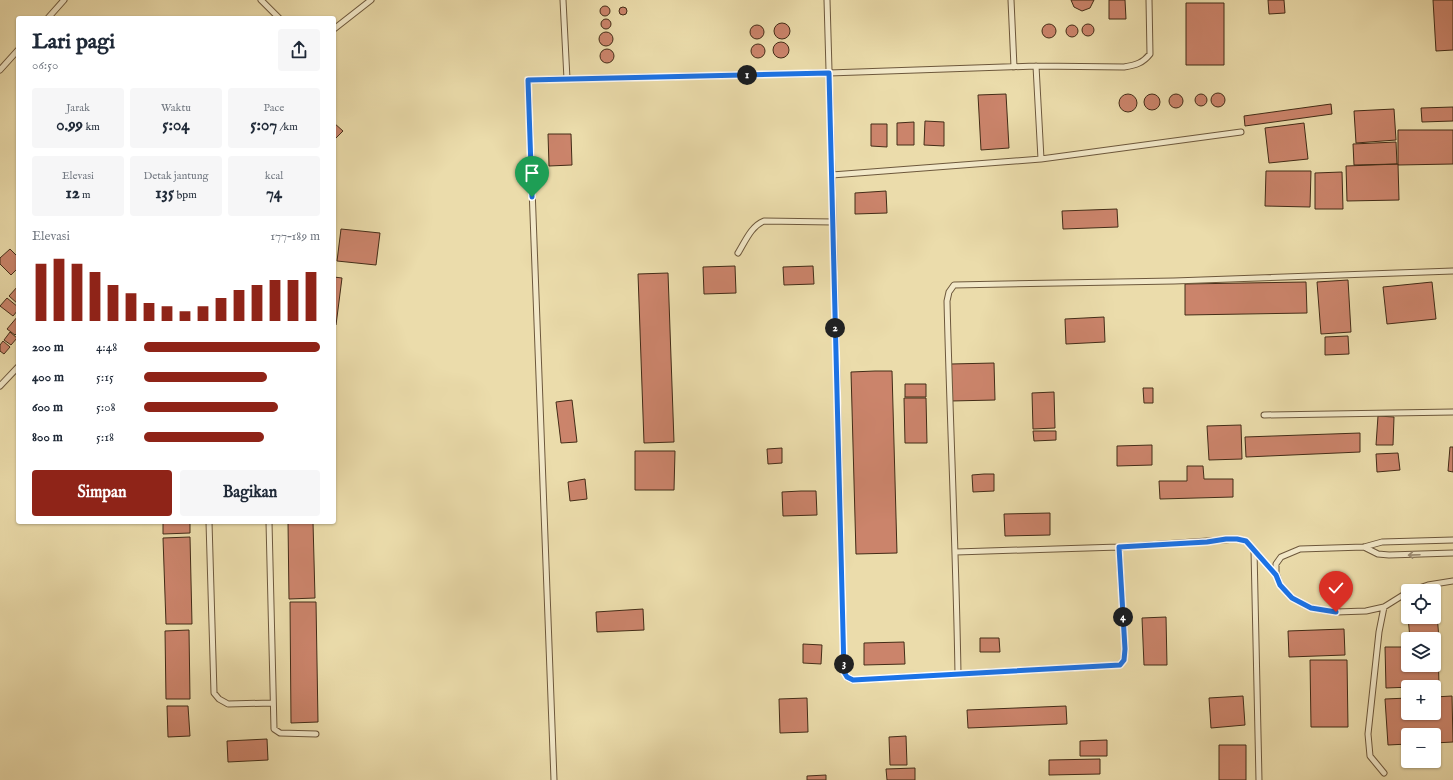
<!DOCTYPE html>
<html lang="id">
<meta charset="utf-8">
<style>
:root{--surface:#fff;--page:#f6f6f7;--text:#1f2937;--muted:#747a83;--accent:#8f2418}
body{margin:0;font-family:"IM FELL English",serif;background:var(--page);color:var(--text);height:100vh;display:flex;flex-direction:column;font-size:15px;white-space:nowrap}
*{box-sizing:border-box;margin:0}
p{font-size:13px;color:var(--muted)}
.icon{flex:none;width:22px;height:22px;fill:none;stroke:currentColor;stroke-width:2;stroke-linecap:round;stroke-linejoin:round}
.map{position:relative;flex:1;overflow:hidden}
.details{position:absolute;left:16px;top:16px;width:320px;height:508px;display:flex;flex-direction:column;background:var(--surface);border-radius:4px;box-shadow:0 1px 3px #0004}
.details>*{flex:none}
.fabs{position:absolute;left:1401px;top:584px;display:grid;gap:8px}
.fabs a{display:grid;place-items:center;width:40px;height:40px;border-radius:4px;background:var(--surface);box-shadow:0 1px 3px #0004;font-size:20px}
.pin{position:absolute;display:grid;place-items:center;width:34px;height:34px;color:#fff;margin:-41px -17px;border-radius:50% 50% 50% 0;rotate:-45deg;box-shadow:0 0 4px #0007}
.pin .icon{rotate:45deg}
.km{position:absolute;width:20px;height:20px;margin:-10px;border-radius:50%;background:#222;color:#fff;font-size:11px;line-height:20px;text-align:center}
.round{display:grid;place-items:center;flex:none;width:42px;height:42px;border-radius:4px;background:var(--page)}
.head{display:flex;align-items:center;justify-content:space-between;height:68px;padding:0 16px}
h1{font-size:22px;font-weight:700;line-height:30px}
.stats{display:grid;grid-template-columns:repeat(3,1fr);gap:6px;height:68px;padding:4px 16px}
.stats div{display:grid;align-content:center;border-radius:4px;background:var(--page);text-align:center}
.stats b{font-size:17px;font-weight:700}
.stats small{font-size:11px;font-weight:400}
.stats p{font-size:11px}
.chart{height:112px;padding:8px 16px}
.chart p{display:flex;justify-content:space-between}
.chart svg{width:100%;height:72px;margin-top:4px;stroke:var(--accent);stroke-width:6}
.button{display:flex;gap:8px;margin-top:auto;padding:8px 16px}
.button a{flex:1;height:46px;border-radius:4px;background:var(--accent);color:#fff;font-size:16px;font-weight:700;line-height:46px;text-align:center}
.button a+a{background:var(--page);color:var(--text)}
ul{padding:0 16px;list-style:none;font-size:13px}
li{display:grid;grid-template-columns:64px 48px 1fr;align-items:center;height:30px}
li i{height:10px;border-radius:5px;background:var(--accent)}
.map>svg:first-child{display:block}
.building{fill:#cb846b;stroke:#432c17}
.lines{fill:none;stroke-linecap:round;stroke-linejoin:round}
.service-casing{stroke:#6d583c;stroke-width:7}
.service{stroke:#f2e8c8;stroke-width:5}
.oneway{stroke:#9a8a70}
.route-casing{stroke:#fff;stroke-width:8}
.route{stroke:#1a73e8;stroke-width:5}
</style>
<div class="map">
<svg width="1453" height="780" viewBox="0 0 1453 780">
<rect width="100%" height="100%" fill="#ebdcab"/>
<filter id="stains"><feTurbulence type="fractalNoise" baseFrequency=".005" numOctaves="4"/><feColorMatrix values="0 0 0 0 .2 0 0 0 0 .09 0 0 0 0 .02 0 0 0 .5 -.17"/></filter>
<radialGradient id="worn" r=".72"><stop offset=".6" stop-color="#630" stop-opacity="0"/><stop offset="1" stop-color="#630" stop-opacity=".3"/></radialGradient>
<path class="building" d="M1071,0H1094L1090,8L1082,11L1074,7Z
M1109,0H1125L1126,19H1109Z
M1268,0H1284L1285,13L1269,14Z
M1433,0H1453V50L1436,51Z
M1186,3H1224V65H1186Z
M600 11a5 5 0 1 1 10 0a5 5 0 1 1-10 0Z
M619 11a4 4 0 1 1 8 0a4 4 0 1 1-8 0Z
M601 24a5 5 0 1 1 10 0a5 5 0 1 1-10 0Z
M774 31a8 8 0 1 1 16 0a8 8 0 1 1-16 0Z
M1082 30a6 6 0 1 1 12 0a6 6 0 1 1-12 0Z
M1042 31a7 7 0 1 1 14 0a7 7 0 1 1-14 0Z
M1066 31a6 6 0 1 1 12 0a6 6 0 1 1-12 0Z
M750 32a7 7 0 1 1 14 0a7 7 0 1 1-14 0Z
M599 39a7 7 0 1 1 14 0a7 7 0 1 1-14 0Z
M773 50a8 8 0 1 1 16 0a8 8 0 1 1-16 0Z
M751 51a7 7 0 1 1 14 0a7 7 0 1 1-14 0Z
M600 56a7 7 0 1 1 14 0a7 7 0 1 1-14 0Z
M1211 100a7 7 0 1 1 14 0a7 7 0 1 1-14 0Z
M1195 100a6 6 0 1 1 12 0a6 6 0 1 1-12 0Z
M1169 101a7 7 0 1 1 14 0a7 7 0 1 1-14 0Z
M1006,94L1009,148L981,150L978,95Z
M1144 102a8 8 0 1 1 16 0a8 8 0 1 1-16 0Z
M1119 103a9 9 0 1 1 18 0a9 9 0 1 1-18 0Z
M1331,104L1332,114L1245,126L1244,116Z
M1453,107V121L1422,122L1421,108Z
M1394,109L1396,140L1356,143L1354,111Z
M925,121L944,122V146L924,145Z
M914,122V145H897V123Z
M334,123L343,131L334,140Z
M1304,123L1308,159L1269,163L1265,128Z
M871,124H887V147L871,146Z
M1398,130H1453V164L1398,165Z
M548,134H571L572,165L549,166Z
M1396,142L1397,164L1354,165L1353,144Z
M1398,164L1399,200L1347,201L1346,166Z
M1266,171H1311L1310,207L1265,206Z
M1342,172L1343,209H1315V173Z
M886,191L887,213L855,214V193Z
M1117,209L1118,227L1063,229L1062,211Z
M341,229L380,233L376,265L337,261Z
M10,249L18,257V268L11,275L0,264V258Z
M735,266L736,293L704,294L703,267Z
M813,266L814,284L784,285L783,267Z
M668,273L674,442L644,443L638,274Z
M334,277L342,278L336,325H334Z
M1348,280L1351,332L1321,334L1317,282Z
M1306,282L1307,313L1185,315V284Z
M1432,282L1436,319L1387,324L1383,287Z
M18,286V304L9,296Z
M7,298L18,307V310L13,316L0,306Z
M18,316V332L15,335L7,329Z
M1104,317L1105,342L1066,344L1065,319Z
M10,332L17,338L11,345L4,340Z
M1348,336L1349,354L1325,355V337Z
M3,341L10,347L4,354L0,351V345Z
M994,363L995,400L951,401V364Z
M875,371H892L897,553L856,554L851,372Z
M905,384H926V397H905Z
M1143,388H1153V403H1144Z
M1054,392L1055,428L1033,429L1032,393Z
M904,398H926L927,443H905Z
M572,400L577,442L561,443L556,402Z
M1378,416L1394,417L1393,445H1376Z
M1241,425L1242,459L1209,460L1207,426Z
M1033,431H1056V440L1034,441Z
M1360,433V452L1246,457L1245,437Z
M1152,445V465L1117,466V446Z
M1450,447H1453V472L1448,471Z
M782,448V463L768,464L767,449Z
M635,451H675L674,490H635Z
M1398,453L1400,470L1377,472L1376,454Z
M1187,466H1203L1204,479H1233V497L1160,499L1159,481H1187Z
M984,474H994V491L973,492L972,475Z
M585,479L587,499L570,501L568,482Z
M801,491H816L817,515L783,516L782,492Z
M1050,513V535L1005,536L1004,514Z
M163,522H190V533L163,534Z
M288,522H313L315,598L289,599Z
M190,537L192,624H166L163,538Z
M290,602H316L318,722L291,723Z
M1434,602H1436L1439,639H1410L1408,617H1434Z
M643,609L644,630L597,632L596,612Z
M1166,617L1167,665H1144L1142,618Z
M1344,629L1345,655L1289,657L1288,631Z
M189,630L190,699H166L165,631Z
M980,638H999L1000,652H980Z
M904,642L905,664L864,665V643Z
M803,644L822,645L821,664L803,663Z
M1434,646H1438L1439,686L1386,688L1385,647H1408V665H1434Z
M1310,660H1347L1348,727H1311Z
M1243,696L1245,725L1211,728L1209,698Z
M1452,696L1453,742L1434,743V735H1408V744L1388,745L1385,699L1408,698V713H1434V697Z
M807,698L808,732L780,733L779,699Z
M167,706H188L190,736L168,737Z
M1066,706L1067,724L968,728L967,710Z
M906,736L907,765H890L889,737Z
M267,739L268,760L228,762L227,741Z
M1107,740V756H1080V741Z
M1219,745H1246V780H1219Z
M1100,759V774L1049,775V760Z
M915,768V780H887L886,769Z
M826,775V780H807V776Z"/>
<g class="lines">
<g class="service-casing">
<path id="service" d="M261,0L279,18
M563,0L567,79L829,73L1036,66L1124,67C1136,65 1143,63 1150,54L1149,0
M827,0L832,175
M1011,0L1014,67
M48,18L64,0
M334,29L371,0
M1036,66L1041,159
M0,70L18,50
M738,253C745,242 751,226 764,221L833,222
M0,386L18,367
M1264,415L1453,412
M209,522L214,693L219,699L228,704L272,703
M269,522L274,729L280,733L316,734
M1119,547L1125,649L1124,659L1120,665L853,680L847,677L844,672L832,175L1041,159L1241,132
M1364,547L1378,554L1389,555L1453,553
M1254,550L1259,780
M956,552L1119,547L1237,539L1246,541L1276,575
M1410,591L1428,585L1453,581
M1408,592L1384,607L1366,611L1336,612L1311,608L1292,598L1280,585L1276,573V564L1281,557L1300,549L1364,547L1382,542L1453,540
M958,674C956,550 950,425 947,301L949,292L954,285L1174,281L1453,271
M1384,773L1370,756L1368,734L1379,632L1384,607
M554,780L528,80L567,79"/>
</g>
<use href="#service" class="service"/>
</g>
<defs><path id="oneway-shaft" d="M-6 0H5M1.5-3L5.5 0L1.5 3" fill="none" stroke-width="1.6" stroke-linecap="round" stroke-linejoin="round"/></defs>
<use class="oneway" href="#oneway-shaft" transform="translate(1414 555) rotate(178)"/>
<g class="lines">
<g class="route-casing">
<path id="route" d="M532,197L528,80L829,73L844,672L847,677L853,680L1120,665L1124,660L1125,649L1119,547L1207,542L1226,539H1237L1246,541L1276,575L1280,585L1292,598L1311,608L1336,612"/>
</g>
<use href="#route" class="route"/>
</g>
<rect width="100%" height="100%" filter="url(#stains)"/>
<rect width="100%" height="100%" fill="url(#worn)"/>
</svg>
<div class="fabs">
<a><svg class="icon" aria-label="locate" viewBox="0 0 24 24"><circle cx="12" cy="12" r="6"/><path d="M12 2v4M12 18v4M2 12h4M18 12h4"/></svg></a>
<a><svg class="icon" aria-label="layers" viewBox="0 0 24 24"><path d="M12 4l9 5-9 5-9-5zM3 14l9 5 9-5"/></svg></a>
<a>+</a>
<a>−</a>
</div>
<div class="pin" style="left:532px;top:197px;background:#1e9e55"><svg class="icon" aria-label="arrive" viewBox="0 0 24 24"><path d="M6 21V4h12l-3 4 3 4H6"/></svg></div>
<div class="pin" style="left:1336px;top:612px;background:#d93025"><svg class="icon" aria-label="check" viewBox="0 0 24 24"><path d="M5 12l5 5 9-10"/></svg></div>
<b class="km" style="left:747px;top:75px">1</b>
<b class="km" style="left:835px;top:328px">2</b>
<b class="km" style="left:844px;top:664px">3</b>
<b class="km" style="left:1123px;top:617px">4</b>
<section class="details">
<div class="head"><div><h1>Lari pagi</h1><p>06:50</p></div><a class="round"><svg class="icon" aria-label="share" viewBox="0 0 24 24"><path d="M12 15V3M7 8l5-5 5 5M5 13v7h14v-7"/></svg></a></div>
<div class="stats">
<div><p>Jarak</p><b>0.99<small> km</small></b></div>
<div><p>Waktu</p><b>5:04</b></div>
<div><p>Pace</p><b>5:07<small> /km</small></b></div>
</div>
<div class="stats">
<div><p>Elevasi</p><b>12<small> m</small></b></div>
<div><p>Detak jantung</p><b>135<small> bpm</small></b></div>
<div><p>kcal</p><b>74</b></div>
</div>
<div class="chart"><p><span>Elevasi</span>177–189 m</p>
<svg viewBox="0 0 160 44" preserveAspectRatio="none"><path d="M5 44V9M15 44V6M25 44V9M35 44V14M45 44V22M55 44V27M65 44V33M75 44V35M85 44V38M95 44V35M105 44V30M115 44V25M125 44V22M135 44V19M145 44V19M155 44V14"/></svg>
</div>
<ul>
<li><b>200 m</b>4:48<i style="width:100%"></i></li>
<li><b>400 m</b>5:15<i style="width:70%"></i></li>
<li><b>600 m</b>5:08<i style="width:76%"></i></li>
<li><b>800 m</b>5:18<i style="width:68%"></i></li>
</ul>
<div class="button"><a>Simpan</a><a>Bagikan</a></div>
</section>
</div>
